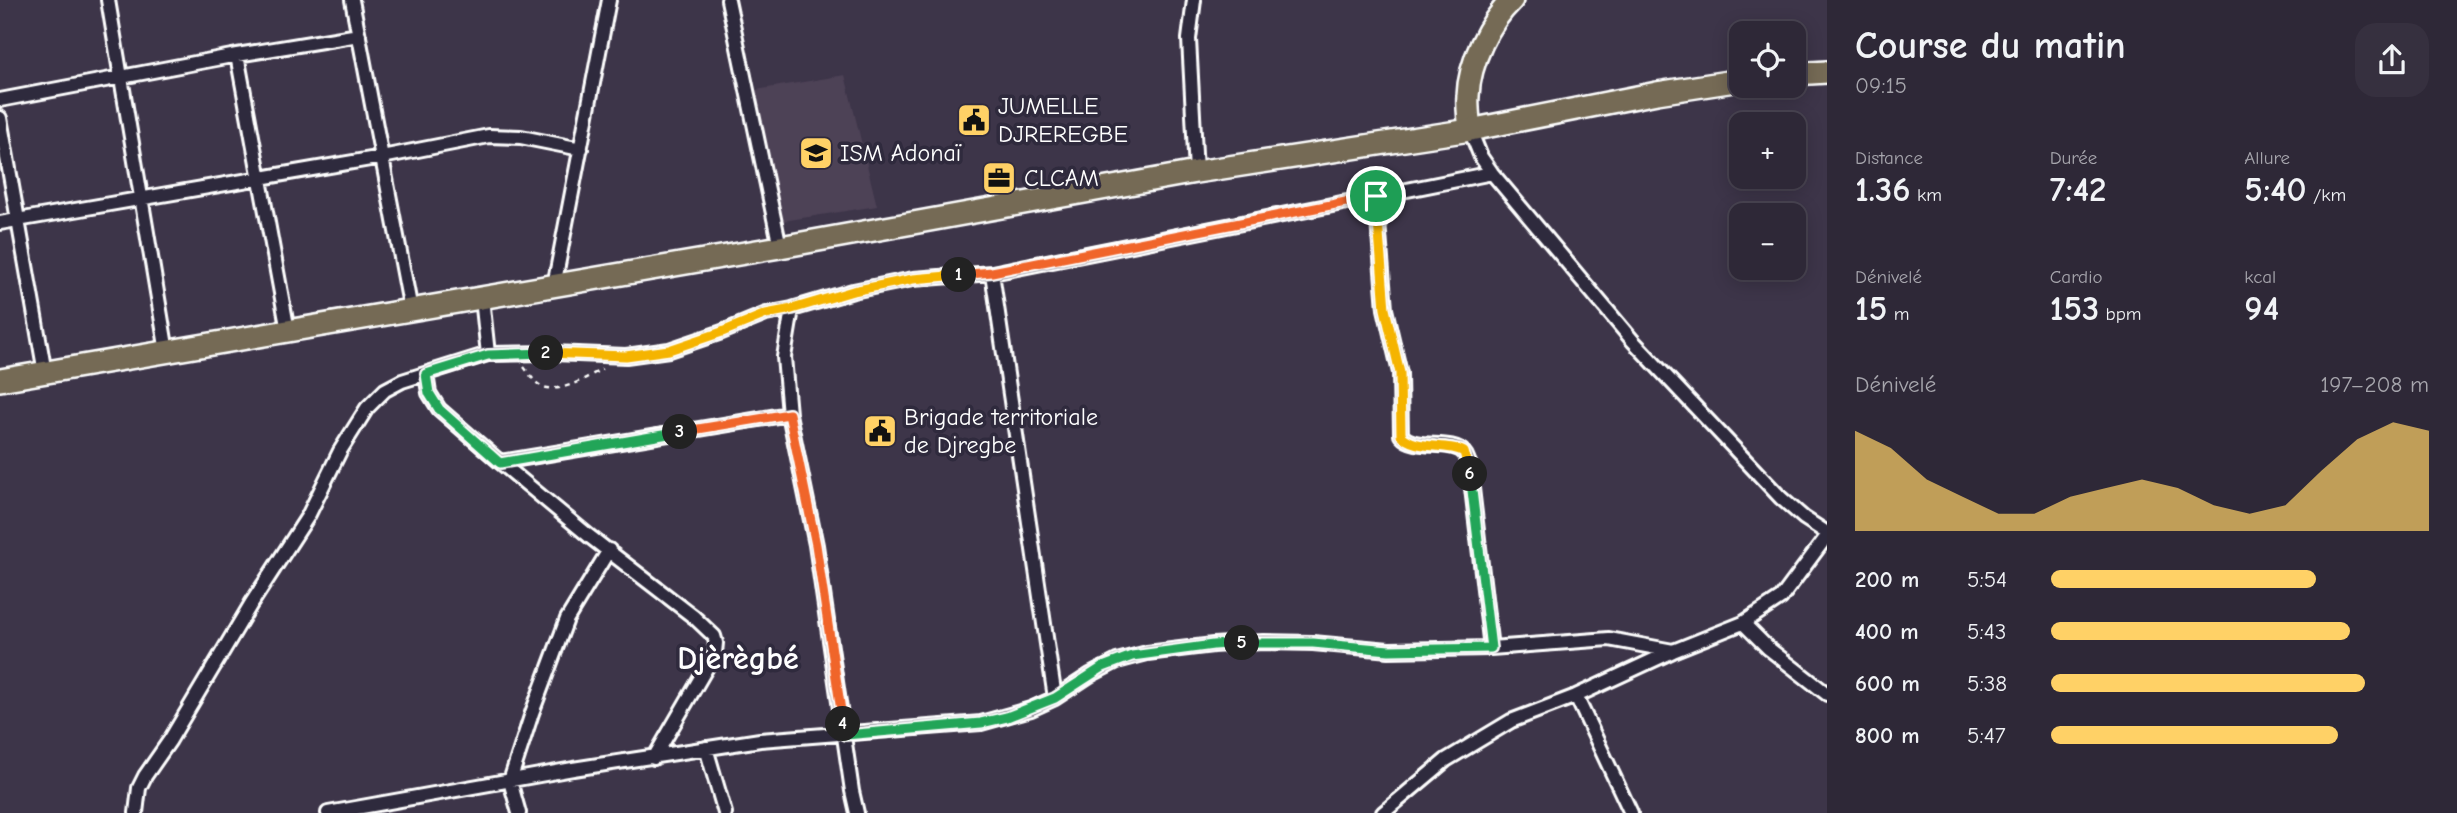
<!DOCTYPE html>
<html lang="fr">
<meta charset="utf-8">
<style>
:root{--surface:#2e2837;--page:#36303f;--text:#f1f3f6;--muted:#a7a6ad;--line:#494452;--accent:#ffd166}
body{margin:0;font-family:"Comic Neue",sans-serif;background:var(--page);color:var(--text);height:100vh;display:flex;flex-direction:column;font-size:26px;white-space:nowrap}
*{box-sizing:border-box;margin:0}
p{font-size:23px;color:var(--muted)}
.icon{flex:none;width:38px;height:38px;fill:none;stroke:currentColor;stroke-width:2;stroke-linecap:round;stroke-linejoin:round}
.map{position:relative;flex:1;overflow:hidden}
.drawer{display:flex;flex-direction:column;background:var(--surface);width:630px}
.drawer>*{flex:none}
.buttons{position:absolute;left:1729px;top:21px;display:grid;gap:14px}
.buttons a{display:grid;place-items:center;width:77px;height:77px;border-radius:14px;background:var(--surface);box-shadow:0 4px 18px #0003,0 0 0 2px var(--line);font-size:35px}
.pin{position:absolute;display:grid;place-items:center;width:60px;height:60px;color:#fff;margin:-30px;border:4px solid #fff;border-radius:50%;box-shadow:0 2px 7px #0007}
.km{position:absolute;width:35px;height:35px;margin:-18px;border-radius:50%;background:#222;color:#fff;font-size:19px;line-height:35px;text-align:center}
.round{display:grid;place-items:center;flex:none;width:74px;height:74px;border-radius:21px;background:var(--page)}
.head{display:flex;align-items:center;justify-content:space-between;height:119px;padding:0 28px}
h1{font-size:38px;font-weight:700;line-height:52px}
.metrics{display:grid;grid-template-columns:repeat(3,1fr);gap:10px;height:119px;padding:7px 28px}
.metrics div{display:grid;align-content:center}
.metrics b{font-size:35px;font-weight:700}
.metrics small{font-size:19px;font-weight:400}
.metrics p{font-size:19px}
.chart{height:196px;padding:14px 28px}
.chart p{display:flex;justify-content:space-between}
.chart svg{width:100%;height:126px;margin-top:7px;fill:var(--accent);opacity:.7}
ul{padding:0 28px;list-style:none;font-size:23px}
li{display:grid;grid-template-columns:112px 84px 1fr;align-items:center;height:52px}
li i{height:18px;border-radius:9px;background:var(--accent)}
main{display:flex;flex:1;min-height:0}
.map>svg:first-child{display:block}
.built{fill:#4e4257}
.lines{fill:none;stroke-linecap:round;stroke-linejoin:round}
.minor-casing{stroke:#fff;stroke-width:18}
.primary-casing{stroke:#fff;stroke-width:26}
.trunk-casing{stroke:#fff;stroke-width:26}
.path{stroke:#fff;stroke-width:2.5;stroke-dasharray:5 5;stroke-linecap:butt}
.minor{stroke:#2f2a3d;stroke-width:12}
.primary{stroke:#746b55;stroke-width:21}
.trunk{stroke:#746b55;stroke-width:21}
.split-1-casing{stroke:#fff;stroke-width:14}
.split-2-casing{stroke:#fff;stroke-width:14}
.split-3-casing{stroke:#fff;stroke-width:14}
.split-4-casing{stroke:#fff;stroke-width:14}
.split-5-casing{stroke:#fff;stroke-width:14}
.split-6-casing{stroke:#fff;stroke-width:14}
.split-7-casing{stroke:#fff;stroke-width:14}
.split-1{stroke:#f0652b;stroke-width:9}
.split-2{stroke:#f5b400;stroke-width:9}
.split-3{stroke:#22a559;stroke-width:9}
.split-4{stroke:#f0652b;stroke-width:9}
.split-5{stroke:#22a559;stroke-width:9}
.split-6{stroke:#22a559;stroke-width:9}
.split-7{stroke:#f5b400;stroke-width:9}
.labels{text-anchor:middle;stroke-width:7;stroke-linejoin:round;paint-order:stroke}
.poi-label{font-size:24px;fill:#fff;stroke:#2f2a3d;text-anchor:start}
.district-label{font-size:32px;font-weight:bold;fill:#fff;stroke:#2f2a3d}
</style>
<main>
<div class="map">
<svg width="1827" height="813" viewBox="0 0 1827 813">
<rect width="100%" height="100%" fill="#3d3549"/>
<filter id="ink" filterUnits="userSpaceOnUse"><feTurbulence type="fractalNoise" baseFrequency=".0143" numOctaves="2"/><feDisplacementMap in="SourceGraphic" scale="14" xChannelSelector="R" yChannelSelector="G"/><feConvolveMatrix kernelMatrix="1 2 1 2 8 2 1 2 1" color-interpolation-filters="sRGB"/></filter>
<g filter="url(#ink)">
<path class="built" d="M845,75L877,206L783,221L756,90Z"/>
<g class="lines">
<g class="minor-casing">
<path id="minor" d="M108,0L167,352
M352,0L411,310
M728,0L780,247
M1194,0L1189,39L1196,172
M237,55L288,331
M0,100L237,55L359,35
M0,118L45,373
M1470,130L1481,157L1492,173L1633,341L1781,498L1804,518L1827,533
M1376,196L1385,309L1400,373L1401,435C1415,452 1452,438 1464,453C1467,456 1467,460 1469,463L1491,648
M0,223L382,157L489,136L521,137L581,149
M992,273L1055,698
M554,286L609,0
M482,298L488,354
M792,309L784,357L789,414L816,545L852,791L857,813
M426,374L429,393L439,409L500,462L589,536L694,617L714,636L716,643L715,653L654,758
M500,462L789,414
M1743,623L1768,648L1827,694
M1576,696L1631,813
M706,748L725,813
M136,813L139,788L145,776L170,740L251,604L308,516L340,451L367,408L385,390L402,381L488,354L553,353L626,356L669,350L722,332L766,314L792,309L853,291L913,279L992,273L1492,173
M328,813L573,769L760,740L981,723L1031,709L1055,698L1090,675L1117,661L1147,653L1213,645L1263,642L1313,643L1389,650L1491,648L1609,639L1673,651
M519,813L510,781L532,713L567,619L609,550
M1383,813L1446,760L1511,721L1576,696L1673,651L1743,623L1781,598L1827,536"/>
</g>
<g class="primary-casing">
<path id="primary" d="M1470,130C1469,119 1467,107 1468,96C1469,63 1489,22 1512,0"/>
</g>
<g class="trunk-casing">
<path id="trunk" d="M1794,74L1827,72
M0,380L780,247L1196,172L1470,130L1657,93L1741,80"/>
</g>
<path class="path" d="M524,367C528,372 533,380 538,384C556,397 586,378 602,369"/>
<use href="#minor" class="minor"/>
<use href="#primary" class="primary"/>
<use href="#trunk" class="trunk"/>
</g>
</g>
<g class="lines" filter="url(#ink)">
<g class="split-1-casing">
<path id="split-1" d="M959,275L992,272L1376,196"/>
</g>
<g class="split-2-casing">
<path id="split-2" d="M546,353L626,356L669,350L722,332L766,314L792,309L853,291L913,279L959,275"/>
</g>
<g class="split-3-casing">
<path id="split-3" d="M546,353L488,355L426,374L429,393L439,409L500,463L680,432"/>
</g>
<g class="split-4-casing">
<path id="split-4" d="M680,432L789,414L816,545L843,724"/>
</g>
<g class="split-5-casing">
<path id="split-5" d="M843,724L845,735L981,723L1007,717L1055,698L1103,667L1132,656L1213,645L1242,643"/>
</g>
<g class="split-6-casing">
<path id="split-6" d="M1242,643H1313L1389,650L1491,648L1470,474"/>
</g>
<g class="split-7-casing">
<path id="split-7" d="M1376,196L1385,309L1400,373L1401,435C1415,451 1446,442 1464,452L1470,474"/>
</g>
<use href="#split-1" class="split-1"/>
<use href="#split-2" class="split-2"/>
<use href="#split-3" class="split-3"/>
<use href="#split-4" class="split-4"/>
<use href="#split-5" class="split-5"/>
<use href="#split-6" class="split-6"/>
<use href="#split-7" class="split-7"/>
</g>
<defs>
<g id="civic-square" transform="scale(1.75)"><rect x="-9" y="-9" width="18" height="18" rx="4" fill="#ffd166" stroke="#2f2a3d"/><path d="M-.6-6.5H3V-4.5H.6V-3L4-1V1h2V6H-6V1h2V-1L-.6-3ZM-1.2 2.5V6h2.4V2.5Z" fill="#111"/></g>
<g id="school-square" transform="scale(1.75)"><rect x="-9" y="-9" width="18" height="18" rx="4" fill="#ffd166" stroke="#2f2a3d"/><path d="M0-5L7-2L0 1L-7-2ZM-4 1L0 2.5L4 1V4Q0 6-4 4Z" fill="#111"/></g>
<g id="office-square" transform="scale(1.75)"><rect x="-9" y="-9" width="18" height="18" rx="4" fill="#ffd166" stroke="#2f2a3d"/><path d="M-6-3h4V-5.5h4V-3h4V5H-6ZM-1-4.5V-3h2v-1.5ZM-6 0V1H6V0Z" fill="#111"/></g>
</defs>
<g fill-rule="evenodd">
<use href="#civic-square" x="974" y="120"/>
<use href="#school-square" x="816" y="153"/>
<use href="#office-square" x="999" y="178"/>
<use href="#civic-square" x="880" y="431"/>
</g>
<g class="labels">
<g class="poi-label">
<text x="998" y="114">JUMELLE<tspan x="998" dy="28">DJREREGBE</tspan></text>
<text x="840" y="161">ISM Adonaï</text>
<text x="1024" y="186">CLCAM</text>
<text x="904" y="425">Brigade territoriale<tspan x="904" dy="28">de Djregbe</tspan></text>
</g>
<g class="district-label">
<text x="738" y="669">Djèrègbé</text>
</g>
</g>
</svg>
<div class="buttons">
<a><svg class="icon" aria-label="locate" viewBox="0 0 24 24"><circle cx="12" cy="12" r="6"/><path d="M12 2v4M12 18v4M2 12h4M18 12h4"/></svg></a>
<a>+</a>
<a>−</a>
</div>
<div class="pin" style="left:1376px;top:196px;background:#1e9e55"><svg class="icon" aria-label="arrive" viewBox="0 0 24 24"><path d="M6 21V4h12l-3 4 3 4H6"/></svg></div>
<b class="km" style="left:959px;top:275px">1</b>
<b class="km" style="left:546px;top:353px">2</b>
<b class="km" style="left:680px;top:432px">3</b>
<b class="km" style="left:843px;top:724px">4</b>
<b class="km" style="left:1242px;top:643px">5</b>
<b class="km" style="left:1470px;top:474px">6</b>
</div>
<section class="drawer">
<div class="head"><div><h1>Course du matin</h1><p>09:15</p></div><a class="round"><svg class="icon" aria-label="share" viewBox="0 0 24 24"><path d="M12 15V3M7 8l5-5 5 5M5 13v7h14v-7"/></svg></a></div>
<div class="metrics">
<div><p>Distance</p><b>1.36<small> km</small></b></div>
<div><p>Durée</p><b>7:42</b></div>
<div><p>Allure</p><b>5:40<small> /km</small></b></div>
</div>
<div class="metrics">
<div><p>Dénivelé</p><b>15<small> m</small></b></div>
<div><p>Cardio</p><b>153<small> bpm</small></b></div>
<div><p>kcal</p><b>94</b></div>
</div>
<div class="chart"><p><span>Dénivelé</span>197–208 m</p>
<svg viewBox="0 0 160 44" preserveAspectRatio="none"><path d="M0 44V9L10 15L20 26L30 32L40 38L50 38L60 32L70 29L80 26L90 29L100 35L110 38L120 35L130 23L140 12L150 6L160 9V44z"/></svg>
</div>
<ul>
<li><b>200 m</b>5:54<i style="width:70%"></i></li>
<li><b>400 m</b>5:43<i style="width:79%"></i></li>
<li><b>600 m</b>5:38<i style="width:83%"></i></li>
<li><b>800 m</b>5:47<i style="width:76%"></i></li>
</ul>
</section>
</main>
